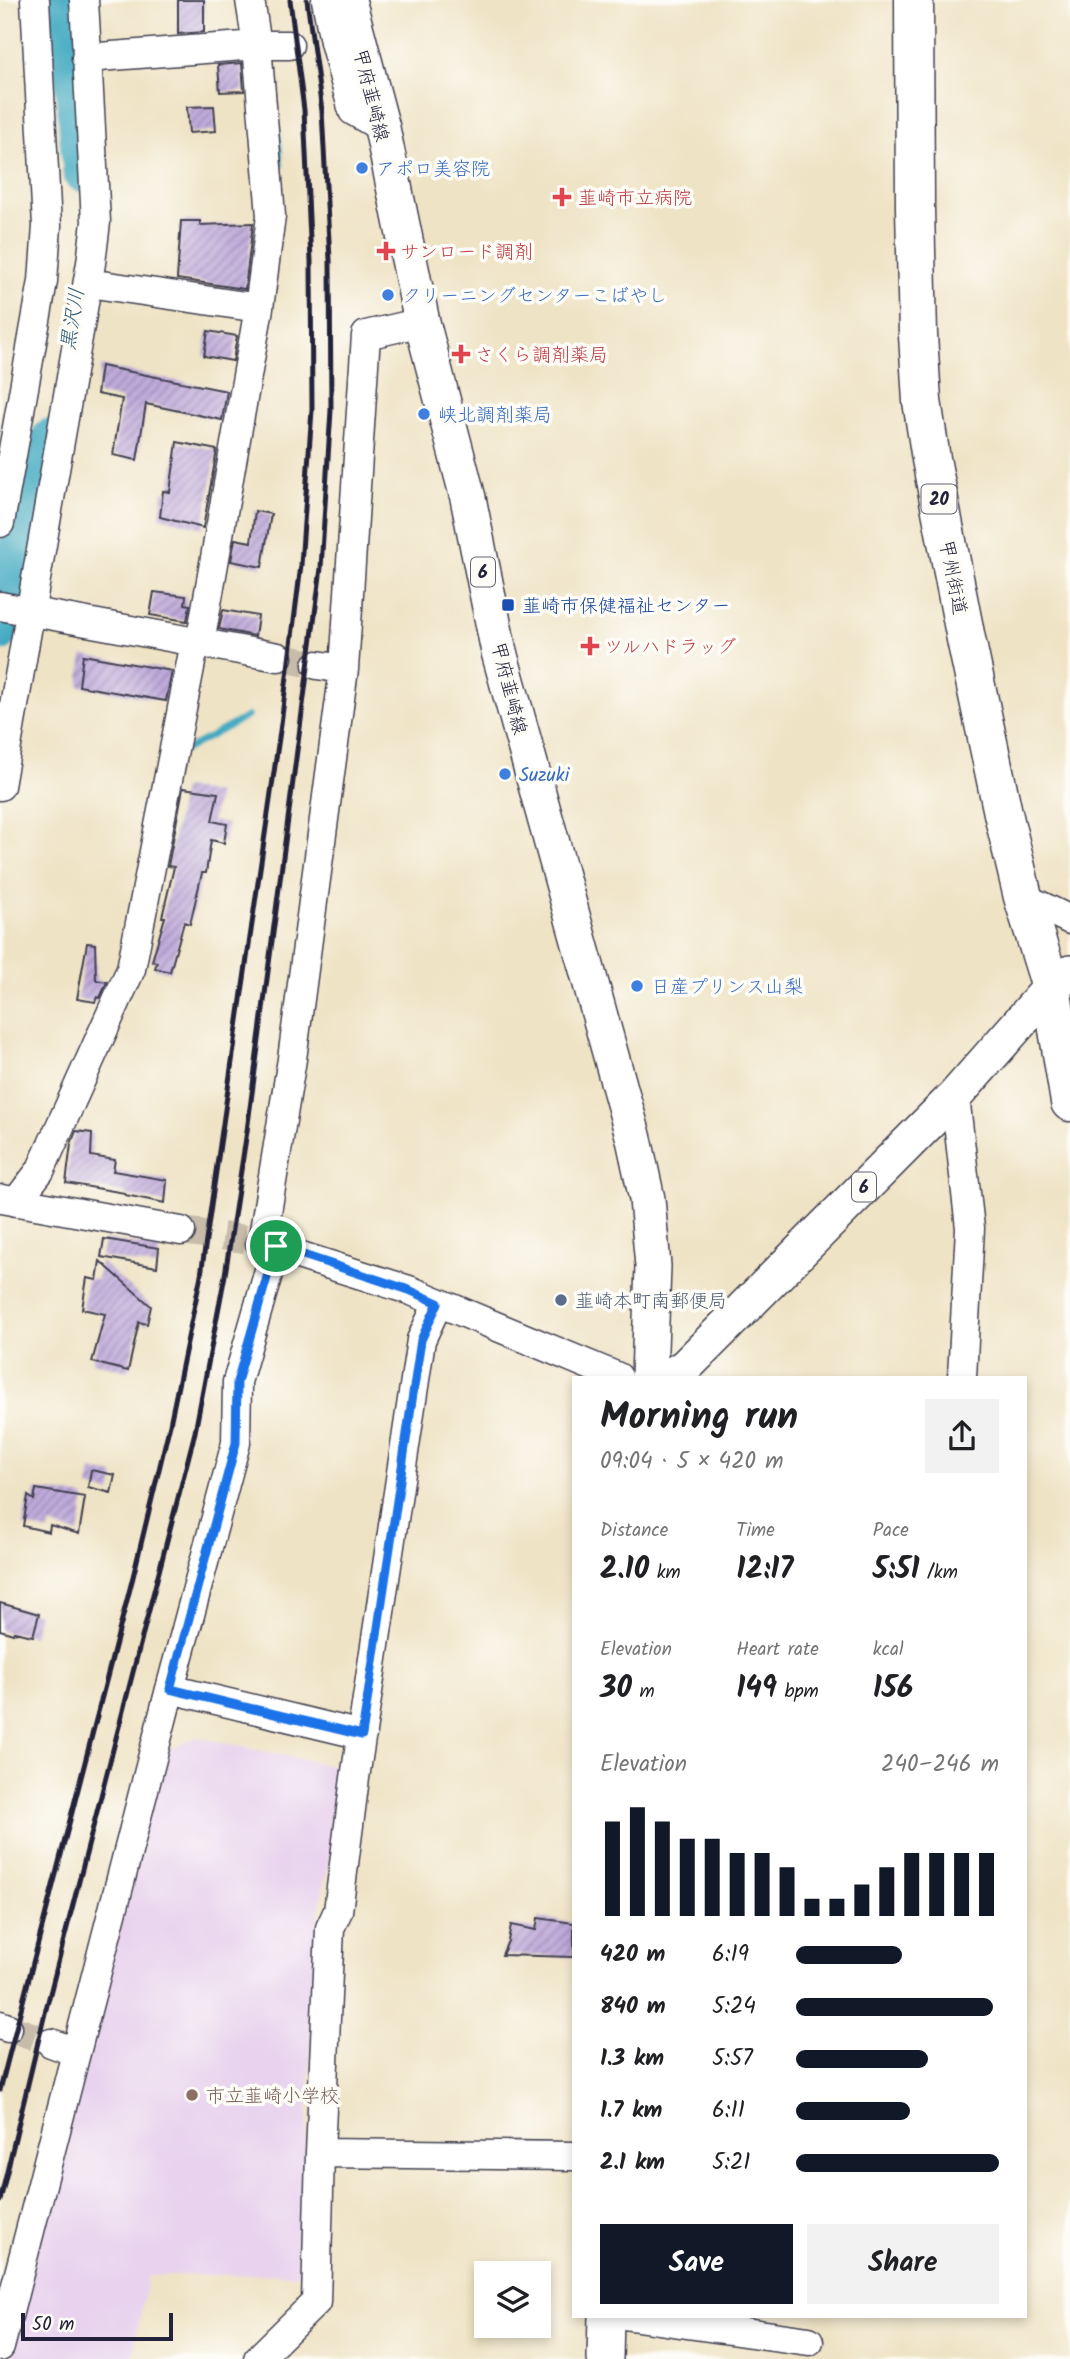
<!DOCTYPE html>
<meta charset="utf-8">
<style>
:root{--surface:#fff;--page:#f2f2f2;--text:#202124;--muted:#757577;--accent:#111827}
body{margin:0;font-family:Kalam,"Klee One",sans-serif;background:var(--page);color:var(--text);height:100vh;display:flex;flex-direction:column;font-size:26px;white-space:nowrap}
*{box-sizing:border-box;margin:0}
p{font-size:23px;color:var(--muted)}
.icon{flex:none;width:38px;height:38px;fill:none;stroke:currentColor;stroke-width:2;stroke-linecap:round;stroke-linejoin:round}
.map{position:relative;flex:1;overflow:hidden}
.drawer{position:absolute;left:572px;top:1376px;width:455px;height:942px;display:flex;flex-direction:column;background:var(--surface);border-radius:0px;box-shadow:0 4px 10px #0003}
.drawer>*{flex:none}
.buttons{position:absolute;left:474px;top:2261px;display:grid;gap:14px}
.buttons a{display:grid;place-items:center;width:77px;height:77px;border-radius:0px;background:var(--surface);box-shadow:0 4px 10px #0003;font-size:35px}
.scale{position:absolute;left:21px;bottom:18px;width:152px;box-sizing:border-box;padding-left:7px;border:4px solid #22223b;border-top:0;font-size:19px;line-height:24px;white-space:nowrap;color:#22223b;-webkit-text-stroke:5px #fdfcf7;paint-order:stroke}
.pin{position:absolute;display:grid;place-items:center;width:60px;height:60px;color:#fff;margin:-30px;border:4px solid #fff;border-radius:50%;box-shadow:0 2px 7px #0007}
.round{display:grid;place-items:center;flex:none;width:74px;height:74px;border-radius:0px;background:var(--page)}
.overview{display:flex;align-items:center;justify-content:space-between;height:119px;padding:0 28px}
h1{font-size:38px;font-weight:700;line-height:52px}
.metrics{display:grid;grid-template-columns:repeat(3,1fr);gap:10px;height:119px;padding:7px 28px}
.metrics div{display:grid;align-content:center}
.metrics b{font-size:30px;font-weight:700}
.metrics small{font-size:19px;font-weight:400}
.metrics p{font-size:19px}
.chart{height:196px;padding:14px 28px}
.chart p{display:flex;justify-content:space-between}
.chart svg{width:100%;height:126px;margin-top:7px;stroke:var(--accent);stroke-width:6}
.cta{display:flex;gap:14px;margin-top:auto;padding:14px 28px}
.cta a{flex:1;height:80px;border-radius:0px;background:var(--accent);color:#fff;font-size:28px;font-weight:700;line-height:80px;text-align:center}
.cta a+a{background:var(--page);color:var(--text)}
ul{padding:0 28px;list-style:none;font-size:23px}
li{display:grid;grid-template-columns:112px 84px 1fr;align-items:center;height:52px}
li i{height:18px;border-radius:9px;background:var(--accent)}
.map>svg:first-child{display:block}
.built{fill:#e8d2ee}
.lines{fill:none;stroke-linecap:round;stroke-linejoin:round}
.stream{stroke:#41a9c1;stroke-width:6}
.river{stroke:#41a9c1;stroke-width:37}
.building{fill:url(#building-hatch)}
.minor-tunnel{stroke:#c6bca9;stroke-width:28;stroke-dasharray:28 14;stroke-linecap:butt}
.minor-casing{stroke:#413f50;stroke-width:31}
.major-casing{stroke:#413f50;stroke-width:38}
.highway-casing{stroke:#413f50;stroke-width:41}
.minor{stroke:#fff;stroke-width:28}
.major{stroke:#fff;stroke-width:35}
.highway{stroke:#fff;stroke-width:38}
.rail{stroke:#22223b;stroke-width:5}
.route-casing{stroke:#fff;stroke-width:14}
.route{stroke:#1a73e8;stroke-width:9}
.shop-dot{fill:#3f7fe0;stroke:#fdfcf7;stroke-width:2.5}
.health-dot{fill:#e0444e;stroke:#fdfcf7;stroke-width:2.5}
.transit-dot{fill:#1a4fb4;stroke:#fdfcf7;stroke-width:2.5}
.service-dot{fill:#5c6f8a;stroke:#fdfcf7;stroke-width:2.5}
.education-dot{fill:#8d6e63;stroke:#fdfcf7;stroke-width:2.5}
.labels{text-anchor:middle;stroke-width:7;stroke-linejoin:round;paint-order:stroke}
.shield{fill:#fdfcf7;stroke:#646373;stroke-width:2}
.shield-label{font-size:18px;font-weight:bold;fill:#22223b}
.street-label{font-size:19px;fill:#22223b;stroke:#fdfcf7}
.shop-label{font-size:19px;fill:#366cbe;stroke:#fdfcf7;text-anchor:start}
.health-label{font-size:19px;fill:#be3a42;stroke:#fdfcf7;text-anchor:start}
.transit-label{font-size:19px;fill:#164399;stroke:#fdfcf7;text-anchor:start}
.service-label{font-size:19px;fill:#4e5e75;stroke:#fdfcf7;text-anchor:start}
.education-label{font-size:19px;fill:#785e54;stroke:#fdfcf7;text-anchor:start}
.water-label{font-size:21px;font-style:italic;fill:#305f77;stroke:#fdfcf7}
</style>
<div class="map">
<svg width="1070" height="2359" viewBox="0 0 1070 2359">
<defs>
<pattern id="building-hatch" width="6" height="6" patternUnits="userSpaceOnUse" patternTransform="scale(1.75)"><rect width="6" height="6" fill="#c0abdb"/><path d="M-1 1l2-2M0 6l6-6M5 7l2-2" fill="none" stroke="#9c8bb3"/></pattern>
</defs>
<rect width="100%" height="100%" fill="#fdfcf7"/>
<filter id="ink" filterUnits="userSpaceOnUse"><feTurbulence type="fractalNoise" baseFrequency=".0143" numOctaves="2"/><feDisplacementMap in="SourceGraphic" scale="14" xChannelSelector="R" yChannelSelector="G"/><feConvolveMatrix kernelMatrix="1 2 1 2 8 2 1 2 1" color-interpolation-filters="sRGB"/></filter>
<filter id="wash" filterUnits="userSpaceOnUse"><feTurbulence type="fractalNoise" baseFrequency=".00686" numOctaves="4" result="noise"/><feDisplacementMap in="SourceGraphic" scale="28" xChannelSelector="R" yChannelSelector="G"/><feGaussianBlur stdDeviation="1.57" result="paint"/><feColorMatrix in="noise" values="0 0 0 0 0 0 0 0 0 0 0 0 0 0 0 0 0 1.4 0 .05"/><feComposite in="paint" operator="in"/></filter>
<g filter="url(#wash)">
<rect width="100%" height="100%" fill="#efe3c5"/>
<path class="built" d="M196,1737L347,1769L318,1916L299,2274L148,2276L132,2359H10L158,1756Z"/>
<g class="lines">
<path class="stream" d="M278,133L281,166
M182,752L248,716"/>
<path class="river" d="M66,0L81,173
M0,633L13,559L36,492L50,437"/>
</g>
<g id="blocks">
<path class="building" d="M178,0H204V32L178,34Z
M242,63L244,91L220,92L218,65Z
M214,106L216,131L189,133L187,107Z
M181,221H200V225L253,223L245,289L177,279Z
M208,331L237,336L233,361L204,356Z
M101,366L227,391L222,420L146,404L137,460L113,455L122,399L97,394Z
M177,442L217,450L203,528L160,517L163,491L170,492Z
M255,511L271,514L262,567L231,561L235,539L251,542Z
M154,592L186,596L185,604L190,605L187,621L150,615Z
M223,610L258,616L255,636L219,629Z
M83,655L172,671L166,701L79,686Z
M183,788L218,793L212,821L227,824L224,843L211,840L206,873H202L190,924L184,922L170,972L155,968L157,962L152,961L165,917H162L174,867L168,866Z
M87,943L95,944L96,980L107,982L100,998L97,997L95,1002L77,999Z
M76,1131L92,1133L91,1156L115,1160L113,1171L167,1180L165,1203L125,1195V1193L66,1183L71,1144Z
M104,1239L159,1248L157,1267L101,1257Z
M100,1261L151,1306L147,1324L139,1322L128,1371L92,1362L105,1314L82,1309L87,1278L97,1280Z
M91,1470L115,1475L111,1493L88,1487Z
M36,1489L85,1497L79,1534L50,1525L49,1532L23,1526L28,1496L34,1500Z
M0,1603L39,1614L33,1636L14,1632L13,1634L0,1630Z
M538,1918L574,1923V1957L502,1955L508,1941L511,1925L536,1930Z"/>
</g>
</g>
<g filter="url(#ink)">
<use href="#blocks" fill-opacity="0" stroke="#413f50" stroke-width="2"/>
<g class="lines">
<path class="minor-tunnel" d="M278,657L317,665
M181,1231L245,1239
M8,2028L51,2043"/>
<g class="minor-casing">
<path id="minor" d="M326,0L334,42L353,111L382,128
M86,58L257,45H289
M88,283L259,308
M0,523L43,281L47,226L35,0
M0,606L278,657
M200,643L259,308L271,216L257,45L250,0
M317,665L344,669
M0,786L91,263L96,222L84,0
M1023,897L1070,920
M955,1096L970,1228L962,1377
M2,1199L181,1231
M16,1202L40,1171L131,969L195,642
M260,1243L409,1290L618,1377
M262,1243L292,1059L344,669L366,335L422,322
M170,1689L362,1735
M0,2025L8,2028
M51,2043L76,2052
M320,2153L574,2156
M623,2315L809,2341
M0,2347L170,1689L236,1443L237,1382L276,1246
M258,2359L316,2302L320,2153L330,1928L338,1911L355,1778L421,1340L438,1303"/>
</g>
<g class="major-casing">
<path id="major" d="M348,0L382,128L422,322L468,498L499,652L634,1139L647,1199L653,1266L649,1377
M668,1377L685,1367L955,1096L1051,987L1070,973
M605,2359L606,2315"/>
</g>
<g class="highway-casing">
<path id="highway" d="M914,0L915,208L918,335L922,401L931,459L966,639L1003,813L1023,897L1051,987L1070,1102"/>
</g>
<use href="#minor" class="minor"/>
<use href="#major" class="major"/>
<use href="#highway" class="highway"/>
<path class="rail" d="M0,2090L133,1577L170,1424L201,1275L281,724L301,565L312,410L311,261L304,110L290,0
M0,2201L45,2013L195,1432L225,1275L247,1131L321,568L331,410L330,260L322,111L307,0"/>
</g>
</g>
<g class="lines" filter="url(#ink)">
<g class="route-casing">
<path id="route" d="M276,1246L409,1290L438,1303L421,1340L362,1735L170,1689L236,1443L237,1382Z"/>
</g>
<use href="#route" class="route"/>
</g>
<g class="shop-dot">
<circle cx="362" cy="168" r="7"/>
<circle cx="388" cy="295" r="7"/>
<circle cx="424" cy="414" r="7"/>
<circle cx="505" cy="774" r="7"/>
<circle cx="637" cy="986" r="7"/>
</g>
<g class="health-dot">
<path d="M558.5 186.5h7v7h7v7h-7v7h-7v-7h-7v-7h7z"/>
<path d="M382.5 240.5h7v7h7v7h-7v7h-7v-7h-7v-7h7z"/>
<path d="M457.5 343.5h7v7h7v7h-7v7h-7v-7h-7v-7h7z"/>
<path d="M586.5 635.5h7v7h7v7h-7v7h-7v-7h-7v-7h7z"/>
</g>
<rect class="transit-dot" x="501" y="598" width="14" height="14" rx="3.5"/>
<circle class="service-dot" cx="561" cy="1300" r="7"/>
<circle class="education-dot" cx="192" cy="2095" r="7"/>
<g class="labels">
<g class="shield">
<rect x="921.5" y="484.5" width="35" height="29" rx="5"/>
<rect x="471" y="557.5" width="24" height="29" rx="5"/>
<rect x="852" y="1172.5" width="24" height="29" rx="5"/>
</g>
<g class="shield-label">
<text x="939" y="505">20</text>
<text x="483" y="578">6</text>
<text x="864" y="1193">6</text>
</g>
<g class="street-label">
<text transform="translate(372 95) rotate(76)" y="7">甲府韮崎線</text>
<text transform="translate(954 577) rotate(79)" y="7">甲州街道</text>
<text transform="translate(510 688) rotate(76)" y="7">甲府韮崎線</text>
</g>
<g class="shop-label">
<text x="376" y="175">アポロ美容院</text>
<text x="402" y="302">クリーニングセンターこばやし</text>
<text x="438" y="421">峡北調剤薬局</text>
<text x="519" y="781">Suzuki</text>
<text x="651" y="993">日産プリンス山梨</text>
</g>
<g class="health-label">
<text x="578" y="204">韮崎市立病院</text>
<text x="400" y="258">サンロード調剤</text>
<text x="475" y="361">さくら調剤薬局</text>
<text x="604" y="653">ツルハドラッグ</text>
</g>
<g class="transit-label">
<text x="522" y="612">韮崎市保健福祉センター</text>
</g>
<g class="service-label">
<text x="575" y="1307">韮崎本町南郵便局</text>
</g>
<g class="education-label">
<text x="206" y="2102">市立韮崎小学校</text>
</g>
<g class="water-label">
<text transform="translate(72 319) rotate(-81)" y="7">黒沢川</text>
</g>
</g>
</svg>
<div class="buttons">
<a><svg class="icon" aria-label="layers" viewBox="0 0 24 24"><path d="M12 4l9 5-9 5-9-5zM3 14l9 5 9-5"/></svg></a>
</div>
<div class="scale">50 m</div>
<div class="pin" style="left:276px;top:1246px;background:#1e9e55"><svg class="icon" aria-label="arrive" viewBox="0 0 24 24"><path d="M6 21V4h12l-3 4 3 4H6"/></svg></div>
<section class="drawer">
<div class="overview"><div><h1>Morning run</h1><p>09:04 · 5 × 420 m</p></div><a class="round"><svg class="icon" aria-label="share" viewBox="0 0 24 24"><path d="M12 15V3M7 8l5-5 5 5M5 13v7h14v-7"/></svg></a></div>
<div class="metrics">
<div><p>Distance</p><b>2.10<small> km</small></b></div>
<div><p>Time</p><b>12:17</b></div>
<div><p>Pace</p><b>5:51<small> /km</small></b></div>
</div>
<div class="metrics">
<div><p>Elevation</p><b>30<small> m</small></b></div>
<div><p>Heart rate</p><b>149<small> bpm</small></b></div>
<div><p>kcal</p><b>156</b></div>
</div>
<div class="chart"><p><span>Elevation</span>240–246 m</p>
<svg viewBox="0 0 160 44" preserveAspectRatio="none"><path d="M5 44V11M15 44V6M25 44V11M35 44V17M45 44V17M55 44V22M65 44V22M75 44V27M85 44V38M95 44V38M105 44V33M115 44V27M125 44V22M135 44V22M145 44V22M155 44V22"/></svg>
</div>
<ul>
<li><b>420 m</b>6:19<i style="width:52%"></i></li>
<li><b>840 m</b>5:24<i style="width:97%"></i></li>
<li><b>1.3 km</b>5:57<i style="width:65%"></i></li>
<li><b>1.7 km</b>6:11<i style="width:56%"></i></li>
<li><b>2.1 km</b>5:21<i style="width:100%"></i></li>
</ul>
<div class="cta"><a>Save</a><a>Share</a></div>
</section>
</div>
